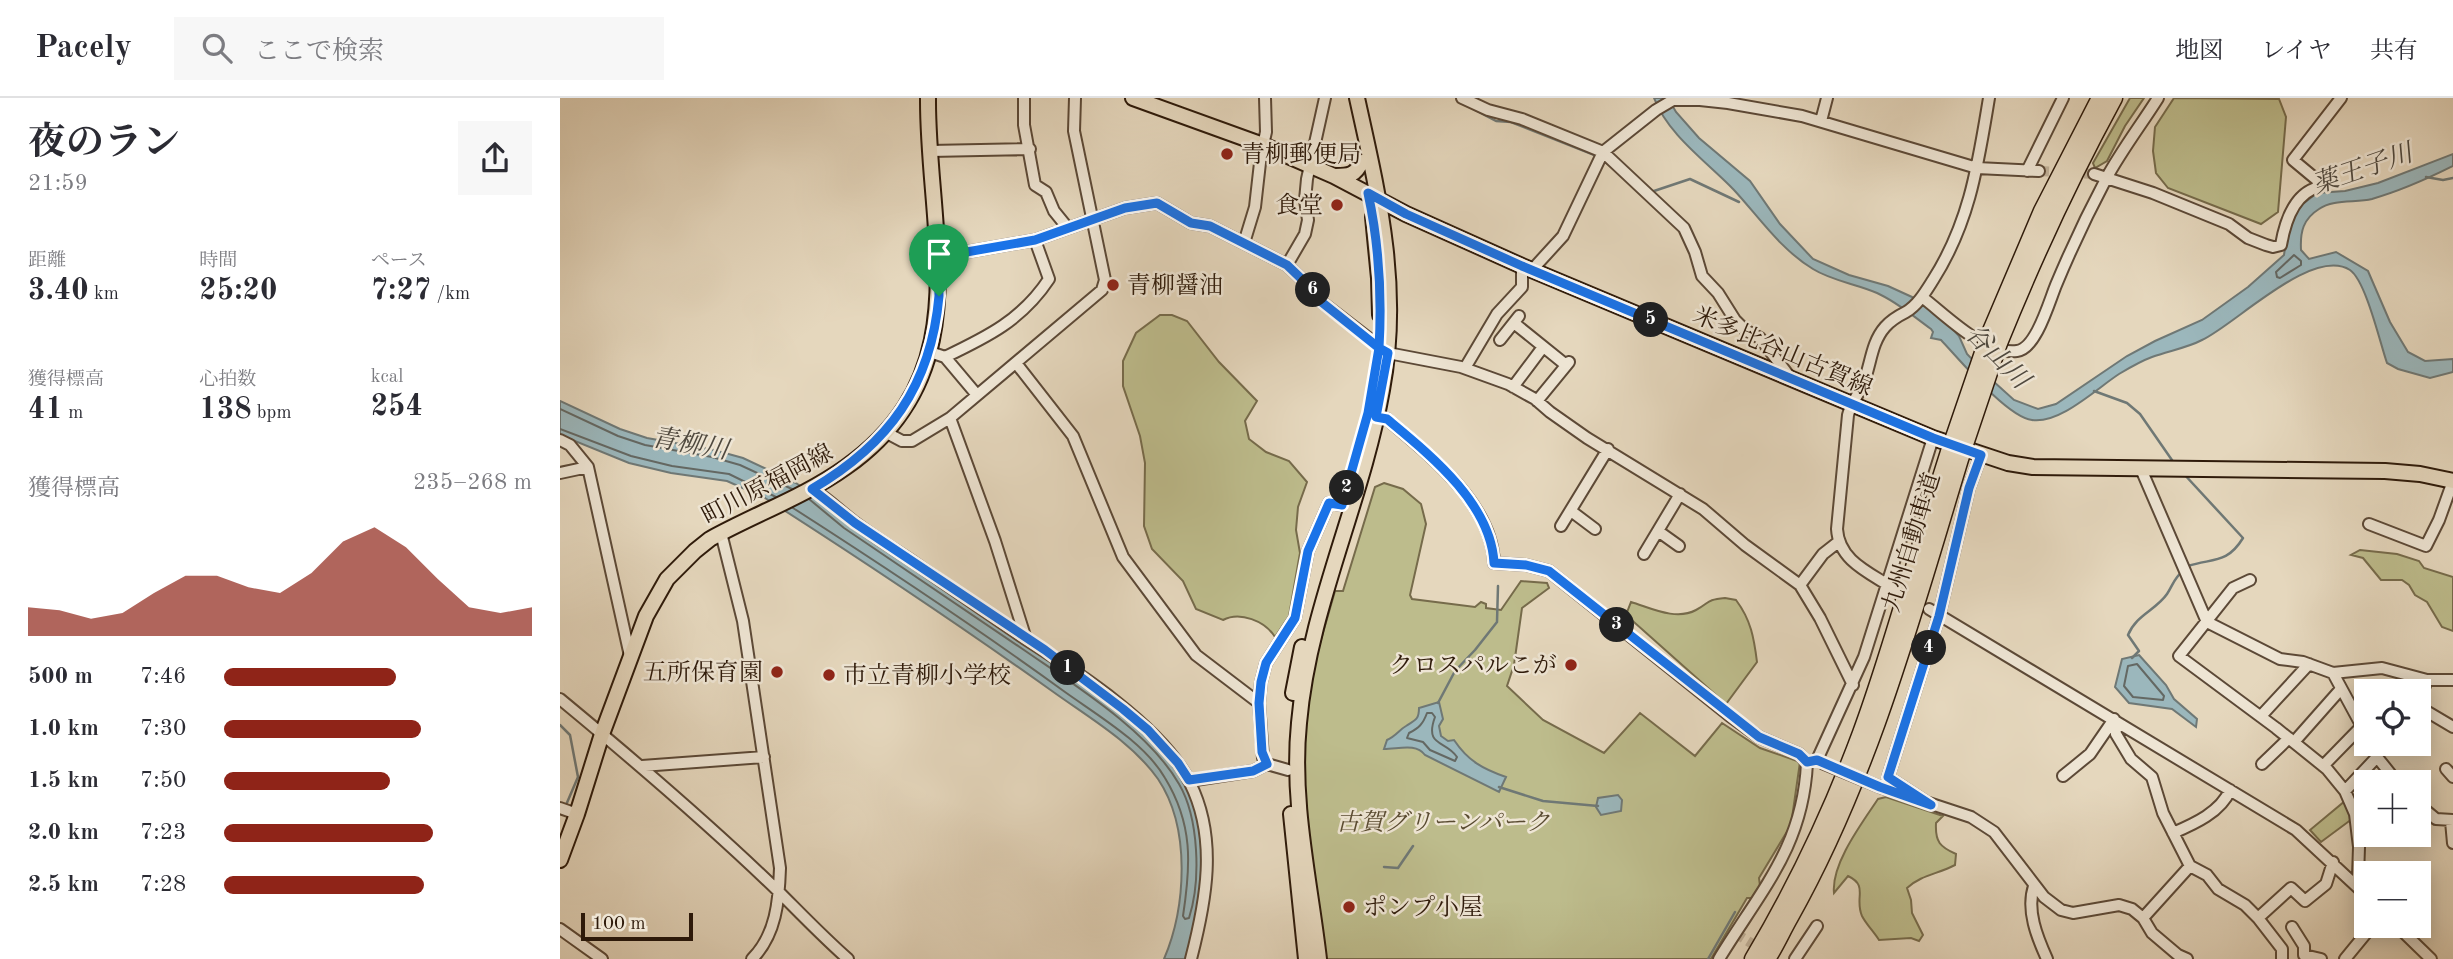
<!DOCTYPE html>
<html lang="ja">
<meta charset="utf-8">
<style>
:root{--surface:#fff;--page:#f7f7f7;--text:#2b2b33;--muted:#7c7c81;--line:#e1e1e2;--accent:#8f2418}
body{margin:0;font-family:"Old Standard TT","Noto Serif JP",serif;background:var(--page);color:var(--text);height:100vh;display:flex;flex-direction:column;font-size:26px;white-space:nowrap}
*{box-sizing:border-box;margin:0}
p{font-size:23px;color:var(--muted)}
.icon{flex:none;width:38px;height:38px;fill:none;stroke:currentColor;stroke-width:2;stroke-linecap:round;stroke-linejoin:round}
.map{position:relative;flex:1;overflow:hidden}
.details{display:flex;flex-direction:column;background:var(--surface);width:560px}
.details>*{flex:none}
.tools{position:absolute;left:1794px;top:581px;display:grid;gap:14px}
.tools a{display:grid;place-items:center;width:77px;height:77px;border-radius:0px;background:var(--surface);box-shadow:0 4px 18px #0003;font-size:35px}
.scale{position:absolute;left:21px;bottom:18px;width:112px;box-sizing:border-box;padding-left:7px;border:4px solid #2e1a0a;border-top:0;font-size:19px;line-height:24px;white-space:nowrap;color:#2e1a0a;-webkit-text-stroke:5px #eee5d4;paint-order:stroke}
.pin{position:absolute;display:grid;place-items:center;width:60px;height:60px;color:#fff;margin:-72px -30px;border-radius:50% 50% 50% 0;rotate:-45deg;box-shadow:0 0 7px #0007}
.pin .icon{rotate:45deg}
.km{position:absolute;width:35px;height:35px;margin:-18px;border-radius:50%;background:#222;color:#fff;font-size:19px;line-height:35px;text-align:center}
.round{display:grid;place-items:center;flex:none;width:74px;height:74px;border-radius:0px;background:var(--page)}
.summary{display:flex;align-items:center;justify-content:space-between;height:119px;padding:0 28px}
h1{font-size:38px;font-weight:700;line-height:52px}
.stats{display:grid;grid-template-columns:repeat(3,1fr);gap:10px;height:119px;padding:7px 28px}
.stats div{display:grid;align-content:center}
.stats b{font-size:30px;font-weight:700}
.stats small{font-size:19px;font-weight:400}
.stats p{font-size:19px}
.chart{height:196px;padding:14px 28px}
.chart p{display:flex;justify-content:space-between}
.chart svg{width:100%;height:126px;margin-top:7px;fill:var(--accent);opacity:.7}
ul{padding:0 28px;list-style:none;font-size:23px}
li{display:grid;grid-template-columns:112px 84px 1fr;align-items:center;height:52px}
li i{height:18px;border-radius:9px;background:var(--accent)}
header{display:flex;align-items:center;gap:42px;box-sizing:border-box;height:98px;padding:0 35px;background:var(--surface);border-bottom:2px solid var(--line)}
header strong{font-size:33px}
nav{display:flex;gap:38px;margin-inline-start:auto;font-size:24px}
.search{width:490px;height:63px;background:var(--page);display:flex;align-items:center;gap:18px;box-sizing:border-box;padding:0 24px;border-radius:0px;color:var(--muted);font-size:26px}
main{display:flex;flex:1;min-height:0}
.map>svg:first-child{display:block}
.green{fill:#bdbc8c;stroke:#766b4b;stroke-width:2}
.water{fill:#9bb7bc;stroke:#6f7875;stroke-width:2}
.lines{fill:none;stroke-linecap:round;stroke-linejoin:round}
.shore{stroke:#646863;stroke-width:2}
.stream{stroke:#6f7875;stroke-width:2.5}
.minor-tunnel{stroke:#c0b199;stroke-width:10;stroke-dasharray:10 5;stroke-linecap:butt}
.minor-casing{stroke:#5c4937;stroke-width:14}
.major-casing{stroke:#2e1a0a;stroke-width:18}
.highway-casing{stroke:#2e1a0a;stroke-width:19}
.minor{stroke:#eee5d4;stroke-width:10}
.major{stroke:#e5d7bd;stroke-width:14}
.highway{stroke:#e5d7bd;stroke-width:16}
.minor-bridge-casing{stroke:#5c4937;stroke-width:14;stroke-linecap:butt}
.highway-bridge-casing{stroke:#2e1a0a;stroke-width:19;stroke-linecap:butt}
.minor-bridge{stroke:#eee5d4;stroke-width:10}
.highway-bridge{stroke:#e5d7bd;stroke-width:16}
.route-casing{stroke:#fff;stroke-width:14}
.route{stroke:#1a73e8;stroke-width:9}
.poi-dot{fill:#8f2418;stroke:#eee5d4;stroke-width:2.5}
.labels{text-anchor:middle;stroke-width:5;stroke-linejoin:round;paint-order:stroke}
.poi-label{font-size:24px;fill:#2e1a0a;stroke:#eee5d4;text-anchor:start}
.street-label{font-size:24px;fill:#2e1a0a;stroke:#eee5d4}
.park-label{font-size:24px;font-style:italic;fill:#594b31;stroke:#eee5d4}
.water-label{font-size:26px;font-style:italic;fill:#4f493f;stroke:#eee5d4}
</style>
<header>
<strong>Pacely</strong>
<div class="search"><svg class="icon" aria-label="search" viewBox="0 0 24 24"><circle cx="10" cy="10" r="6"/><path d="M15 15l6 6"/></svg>ここで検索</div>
<nav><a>地図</a><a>レイヤ</a><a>共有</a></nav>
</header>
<main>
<section class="details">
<div class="summary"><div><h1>夜のラン</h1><p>21:59</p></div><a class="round"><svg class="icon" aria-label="share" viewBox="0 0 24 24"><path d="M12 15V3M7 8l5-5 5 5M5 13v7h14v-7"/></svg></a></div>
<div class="stats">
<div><p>距離</p><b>3.40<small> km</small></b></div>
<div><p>時間</p><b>25:20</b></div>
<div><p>ペース</p><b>7:27<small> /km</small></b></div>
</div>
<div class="stats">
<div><p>獲得標高</p><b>41<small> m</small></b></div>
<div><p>心拍数</p><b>138<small> bpm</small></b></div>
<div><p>kcal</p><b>254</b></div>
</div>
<div class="chart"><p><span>獲得標高</span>235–268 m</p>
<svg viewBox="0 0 160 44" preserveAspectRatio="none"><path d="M0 44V34L10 35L20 38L30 36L40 29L50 23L60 23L70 27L80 29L90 22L100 11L110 6L120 13L130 24L140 34L150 36L160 34V44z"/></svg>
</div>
<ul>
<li><b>500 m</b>7:46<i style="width:56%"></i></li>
<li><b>1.0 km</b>7:30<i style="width:64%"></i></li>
<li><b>1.5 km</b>7:50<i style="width:54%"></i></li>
<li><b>2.0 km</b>7:23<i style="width:68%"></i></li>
<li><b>2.5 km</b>7:28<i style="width:65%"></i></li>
</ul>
</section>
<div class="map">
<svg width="1893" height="861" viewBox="0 0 1893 861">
<rect width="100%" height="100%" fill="#e5d7bd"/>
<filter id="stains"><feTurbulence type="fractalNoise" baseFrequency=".00286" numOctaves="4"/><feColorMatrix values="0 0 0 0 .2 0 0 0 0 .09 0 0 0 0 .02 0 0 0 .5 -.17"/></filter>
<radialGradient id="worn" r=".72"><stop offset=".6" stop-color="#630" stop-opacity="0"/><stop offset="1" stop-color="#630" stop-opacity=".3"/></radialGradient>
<path class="green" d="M1570,0H1584L1565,28L1547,63L1535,70L1533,65Z
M1614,0L1719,1L1726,19L1718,114L1701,126L1608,90L1596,75L1593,53L1595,29Z
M600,217H612L627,223L659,264L697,303L685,323L689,341L706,354L729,363L747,384L738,409L736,432L740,455L729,518L715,539C705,523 680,513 663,522L636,511L623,483L592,451L584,428L585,365L580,338L563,288V263L576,235Z
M824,385L843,391L861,406L866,426L850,497L852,501L915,509L921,504L926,506V510L941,512L961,483L987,485L989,490L962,510L954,567L947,588L983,622L1044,655L1080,615L1135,658L1162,625L1200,650L1240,664L1231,727L1199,780L1200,788L1192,800H1187L1151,861H762L742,699L744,601L775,493H783L815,389Z
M1800,452L1837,456L1859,463L1864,470L1893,479V533L1882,529L1867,504L1855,497L1849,487L1842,482H1821L1803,460L1791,457Z
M1165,500L1176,502C1191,522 1194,540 1197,564L1166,606L1066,517L1071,504C1091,510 1116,523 1136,512C1151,504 1145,502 1165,500Z
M1326,699L1383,718L1376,725C1375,744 1380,749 1396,756L1395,767C1378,776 1361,777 1347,790L1351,802L1352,815L1363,837L1359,843L1351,840L1319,842C1314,834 1306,826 1302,818C1294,799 1309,788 1288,778L1274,795C1271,766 1302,725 1318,701Z
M1785,703L1792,721L1761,744L1750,732Z"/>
<path class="water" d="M1094,0H1108L1116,14L1139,40L1190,83L1220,126L1253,161L1289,177L1328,188L1352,199L1380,217L1399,238L1407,256L1433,283L1454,302L1478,311L1496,306L1567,258L1595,243L1642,222L1688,189L1724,157L1729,124L1741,103L1744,105L1757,95L1785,93L1818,85L1893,56V68C1867,81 1840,93 1812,101C1796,105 1773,101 1759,111C1743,121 1740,134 1741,152L1749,161L1776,154L1808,173L1830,224L1848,254L1865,263L1893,261V274L1870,280L1838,271L1827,265C1820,245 1806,183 1790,172C1752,148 1675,227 1642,242C1627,250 1608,253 1592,259C1581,263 1569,270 1559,276C1536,291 1500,326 1472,322C1447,319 1399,261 1381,242L1371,240L1373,234L1371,231C1353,218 1337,204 1317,195C1297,186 1272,183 1253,171C1220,151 1199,119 1174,92C1147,64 1108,37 1094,0Z
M0,303L60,331L87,340L154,352L183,360L236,385L518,580L587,637L617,670L630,691L642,739L643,772L641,801L627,861H604C626,809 631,730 598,681C572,644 528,619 492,593C398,526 302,462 205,400L167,383L111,375L69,365L0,337Z
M1579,557L1606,587L1614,601L1637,621L1636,629L1612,611L1569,605L1555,589L1562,561Z
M879,604L883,621L879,628L881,638L888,643L894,642C908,663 923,671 946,679L939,694L865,657C856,645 839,651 824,651L827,642C836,638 839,632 846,628C855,622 859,622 859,610Z
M1058,697L1062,702L1061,713L1041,717L1036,709L1038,700Z"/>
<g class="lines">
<path class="shore" d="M1734,157L1741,163V167L1720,180L1717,179L1716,174Z
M0,311L58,338L85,347L152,359L180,367L232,391
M0,331L71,358L112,368L169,376L216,399
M233,410C325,469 417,530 505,594C537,617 585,645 605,680C633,726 631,766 623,818L625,821L629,820C641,783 639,720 619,686C589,633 513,586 464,552C404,511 344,470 284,430L249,401
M1577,566L1604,598L1603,602L1573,599L1564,588L1568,568Z
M867,615H872L875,619C864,649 886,642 897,659L895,663L870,652L863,644L847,640L849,635C859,630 863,626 867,615Z"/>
<path class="stream" d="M913,11L936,23L951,24L1037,58
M1043,62L1054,71
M1866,79L1883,82L1893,80
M1091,94L1130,81L1179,104
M1534,293L1567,305L1580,316L1614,365
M1623,375L1683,440C1667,466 1653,460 1628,468
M1572,560L1579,553L1568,537C1576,517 1596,512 1607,496C1613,487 1614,480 1623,473
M878,605L895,573L915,552L937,524L938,488
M0,627L10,637L18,679L6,707
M939,689L983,703L1038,708
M824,769L838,770L853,748
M1148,861L1175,814"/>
<path class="minor-tunnel" d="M1479,73L1534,76
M1175,835L1217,861"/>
<g class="minor-casing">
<path id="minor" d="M464,0V27L475,87L486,94L494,113L507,129
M902,0L928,12L962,21L1043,54L1124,130L1135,154L1142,178L1158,195L1175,222L1185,232L1200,240L1230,279
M1261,23L1267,0
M370,53L470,51
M1467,73L1503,0
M1534,76L1593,95L1669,126L1688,140L1706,147L1713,149L1721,147C1725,124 1734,95 1759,89L1757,82L1733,62L1781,0
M684,145L695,109L701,56L706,34L705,0
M378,159L475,142L565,110L597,105L631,125L650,128L727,167L752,191L759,202L828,255L901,269L948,286L975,301L990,314L1027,340L1143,411L1185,447L1240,487L1260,520L1293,587
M727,167L745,136L748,122L745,102L747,81L765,0
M972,172L1003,138L1043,54L1096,12L1113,2H1140L1168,5L1242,18L1417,70L1479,73
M1362,199C1387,218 1424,257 1457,253C1476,251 1489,204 1496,187C1511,151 1528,115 1546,81C1561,53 1581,27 1598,0
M954,225L1006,267
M940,242L959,218
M370,254L385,259L417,297
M385,259C427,239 462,222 489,181L475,142
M456,265L513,338L563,459L636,557L699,605L703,660L707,666L728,672
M905,270L937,216L962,189V168
M953,289L983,249
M977,303L1009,264
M816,319L827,321C868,356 932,405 934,465L966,467L989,473L1170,618L1199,639L1239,656L1247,665C1243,749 1201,792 1159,861
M390,320L435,443L466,541
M325,334L342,343H352L390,320L542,192L545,182L514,33L515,0
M0,342L10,347L28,369L70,558
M1581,371L1647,524L1720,561L1743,564L1773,575L1822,570L1867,582H1893
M0,375L28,369
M252,391C267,400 279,412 293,423C313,438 334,451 355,465C391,490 427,515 464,540C516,573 603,629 630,685C658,741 646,803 631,861
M1011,413L1035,431
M1809,426L1866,448L1879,422L1893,383
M1001,428L1048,351
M1098,433L1119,448
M161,435L183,523L220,770C219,803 216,837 192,861
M1084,456L1120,396
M1690,482L1673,490L1619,558L1716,630L1767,671L1785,693L1795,716L1799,749L1798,779L1793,785
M1240,487L1263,456L1277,445
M1336,492C1311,475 1279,464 1277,431L1288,317C1291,306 1297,299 1302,288C1311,270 1310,246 1325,229C1331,222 1338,218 1346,214C1358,207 1366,193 1373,182C1410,124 1418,66 1429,0
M1369,511L1736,732L1806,797
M1773,575L1806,636
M1867,582L1860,601L1861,610L1893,629
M0,601C75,663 149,726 219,794C242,817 264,840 288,861
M699,605L701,584L706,565L735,520L748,453L769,405L782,407
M1701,618L1749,566
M1554,621L1556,636L1571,661L1592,679L1603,715L1630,768
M1734,644L1780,592
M1811,646L1817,659L1837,684
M1257,662L1304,559L1373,340
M1702,666L1729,640
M82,668L204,659
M1763,668L1802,628
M1886,671L1893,679
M1503,678L1530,656L1554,621
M629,683L693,673L707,666
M1320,689L1411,719L1434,734L1484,799L1501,812L1513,815L1559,807L1572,811L1583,820L1592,835L1618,857L1627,861
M1785,693L1817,659
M1858,706L1876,721L1893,722
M1371,707L1328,679L1379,518L1409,390L1421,357
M0,710L17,716
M1891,723L1893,745
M1613,735C1634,726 1661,714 1670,692
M1474,788C1466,812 1477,839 1487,861
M1583,820L1630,768L1647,777L1658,791L1685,807L1698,820L1731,790L1745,803L1766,786L1773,764
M1698,820L1722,851V861
M1837,828L1871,861
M1732,829L1744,848V857L1761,861
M0,831L42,861
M1235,861L1257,828
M1785,861L1812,828"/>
</g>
<g class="major-casing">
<path id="major" d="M573,0L703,47L774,78L846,116L962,168L1373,340L1448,365L1473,369L1825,373L1860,376L1893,383
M776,78C789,78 796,77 801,64
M813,119L819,180L820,217
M733,595L742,549
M731,716L746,861
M0,762L17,716L42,636L86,518L107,481L135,453L150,441C195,416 244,399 286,369C421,274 367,135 368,0
M759,861C750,783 731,704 739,625C749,510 802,405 822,292C841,190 819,99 797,0"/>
</g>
<g class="highway-casing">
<path id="highway" d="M1428,240L1482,113L1540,0
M1439,245C1473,161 1511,79 1554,0
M1193,861C1236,789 1272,713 1301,635C1335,543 1359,447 1389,354
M1207,861C1216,847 1222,833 1230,819C1311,675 1353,515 1401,358"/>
</g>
<use href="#minor" class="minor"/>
<use href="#major" class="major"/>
<use href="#highway" class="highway"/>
<g class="minor-bridge-casing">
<path id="minor-bridge" d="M1262,665L1320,689"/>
</g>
<g class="highway-bridge-casing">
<path id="highway-bridge" d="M1389,354L1428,240
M1401,358L1439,245"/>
</g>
<use href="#minor-bridge" class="minor-bridge"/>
<use href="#highway-bridge" class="highway-bridge"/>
</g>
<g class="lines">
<g class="route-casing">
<path id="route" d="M379,198C371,288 329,346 252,391L295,425L485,552L563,611L588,632L618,665L629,682L693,673L707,666L702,654L699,605L701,584L706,565L735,520L748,453L769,405L782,407L808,315L819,250L828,255L816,319L827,321C869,356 931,405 934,465L966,467L989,473L1199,639L1239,656L1247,664L1257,662L1320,689L1371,707L1328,679L1379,518L1409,390L1421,357L1373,340L962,168L846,116L808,95C819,146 822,198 819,250L759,202L752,191L727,167L650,128L631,125L597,105L565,110L475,142L378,159L379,198"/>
</g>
<use href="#route" class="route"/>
</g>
<g class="poi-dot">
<circle cx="667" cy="56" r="7"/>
<circle cx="777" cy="107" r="7"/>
<circle cx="553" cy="187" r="7"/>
<circle cx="1011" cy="567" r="7"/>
<circle cx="217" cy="574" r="7"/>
<circle cx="269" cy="577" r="7"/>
<circle cx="789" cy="809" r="7"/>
</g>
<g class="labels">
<g class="poi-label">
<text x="681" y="64">青柳郵便局</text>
<text x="763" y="115" text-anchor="end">食堂</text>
<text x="567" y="195">青柳醤油</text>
<text x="997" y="575" text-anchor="end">クロスパルこが</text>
<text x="203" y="582" text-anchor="end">五所保育園</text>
<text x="283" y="585">市立青柳小学校</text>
<text x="803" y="817">ポンプ小屋</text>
</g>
<g class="street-label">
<text transform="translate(1223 253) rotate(23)" y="8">米多比谷山古賀線</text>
<text transform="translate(207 386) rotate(-28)" y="8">町川原福岡線</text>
<text transform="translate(1351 444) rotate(-73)" y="8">九州自動車道</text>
</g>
<g class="park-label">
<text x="883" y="732">古賀グリーンパーク</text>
</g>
<g class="water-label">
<text transform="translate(1802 70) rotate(-19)" y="9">薬王子川</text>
<text transform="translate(1438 258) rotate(45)" y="9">谷山川</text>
<text transform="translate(130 345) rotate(10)" y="9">青柳川</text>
</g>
</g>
<rect width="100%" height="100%" filter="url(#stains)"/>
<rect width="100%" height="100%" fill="url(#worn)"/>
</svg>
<div class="tools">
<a><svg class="icon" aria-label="locate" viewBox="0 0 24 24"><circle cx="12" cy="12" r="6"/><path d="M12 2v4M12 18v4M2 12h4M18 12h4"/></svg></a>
<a>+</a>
<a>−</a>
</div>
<div class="scale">100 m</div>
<div class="pin" style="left:379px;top:198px;background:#1e9e55"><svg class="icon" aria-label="arrive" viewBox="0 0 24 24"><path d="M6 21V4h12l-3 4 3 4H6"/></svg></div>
<b class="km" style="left:508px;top:570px">1</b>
<b class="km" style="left:787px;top:390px">2</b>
<b class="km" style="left:1057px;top:527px">3</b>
<b class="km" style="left:1369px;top:550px">4</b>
<b class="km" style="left:1091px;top:222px">5</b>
<b class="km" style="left:753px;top:192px">6</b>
</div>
</main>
